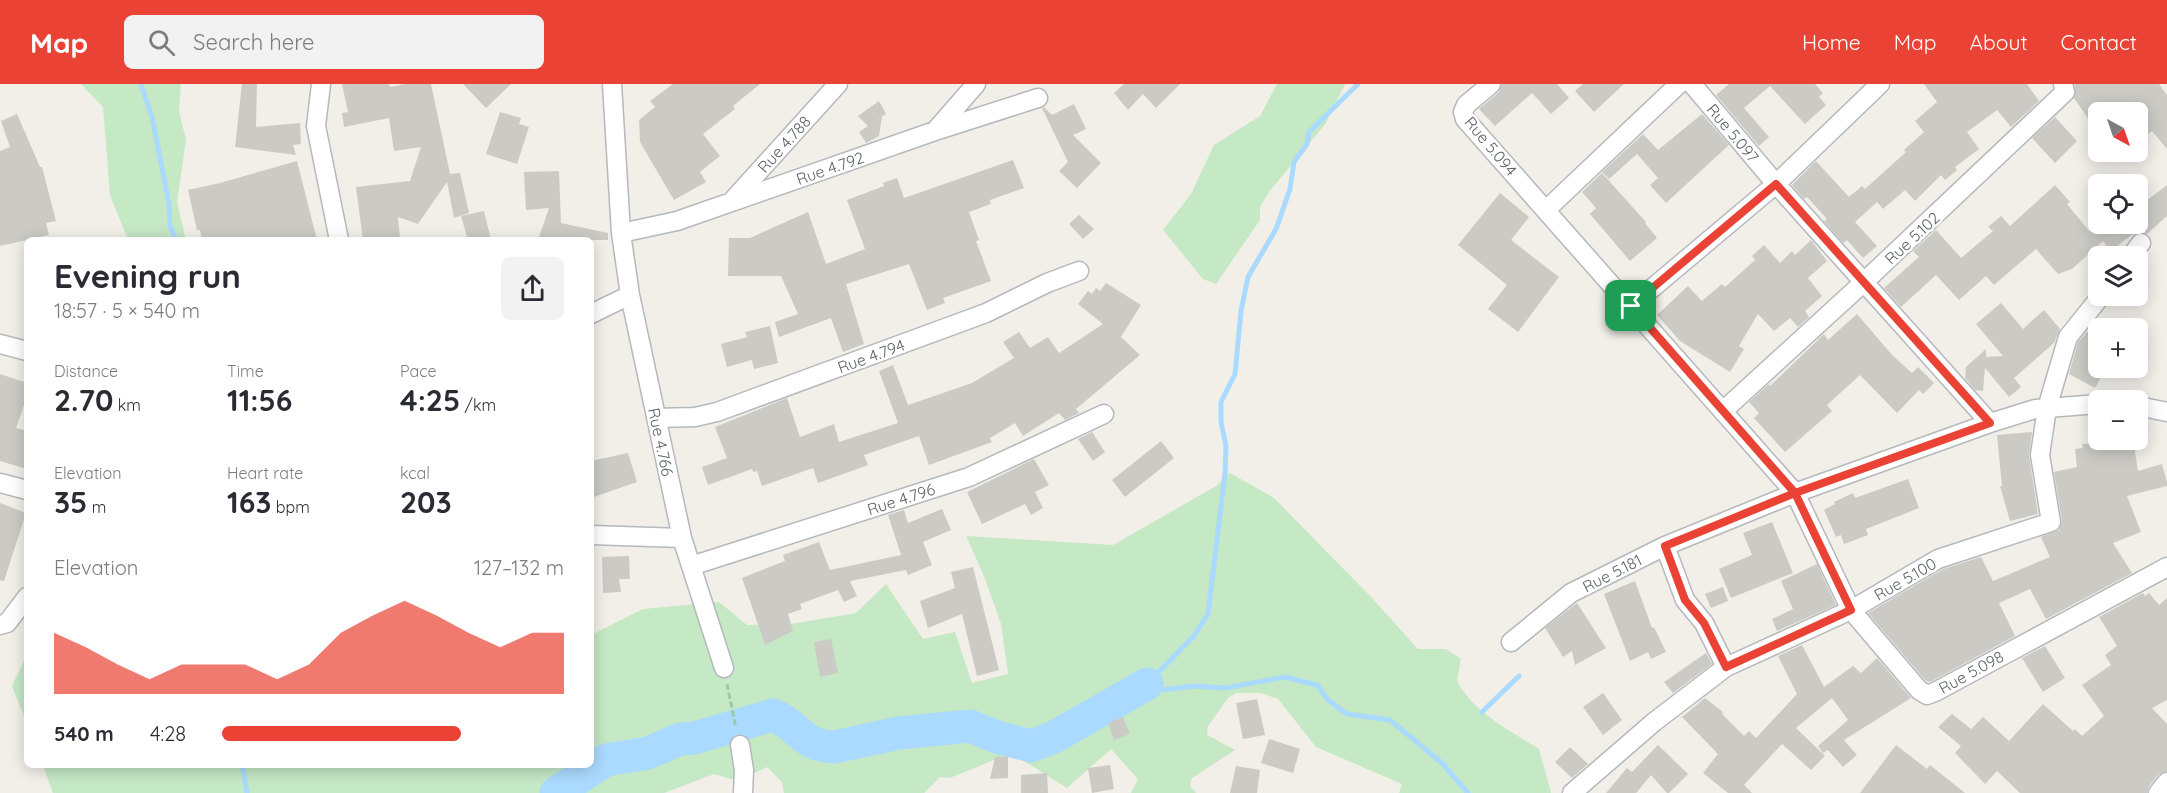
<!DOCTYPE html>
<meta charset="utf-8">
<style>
:root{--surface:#fff;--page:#f2f2f3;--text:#2b2b33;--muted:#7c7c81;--accent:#ea4335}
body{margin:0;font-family:Quicksand,sans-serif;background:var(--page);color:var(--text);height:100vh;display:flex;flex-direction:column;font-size:22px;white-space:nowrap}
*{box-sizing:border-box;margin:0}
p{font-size:20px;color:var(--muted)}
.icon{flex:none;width:33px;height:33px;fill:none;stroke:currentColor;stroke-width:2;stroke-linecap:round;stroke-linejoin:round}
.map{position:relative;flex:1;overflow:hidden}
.drawer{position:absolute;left:24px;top:153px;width:570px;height:531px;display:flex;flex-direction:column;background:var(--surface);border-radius:9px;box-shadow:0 3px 15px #0003}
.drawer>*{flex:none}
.needle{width:39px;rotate:140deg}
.buttons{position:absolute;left:2088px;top:18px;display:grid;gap:12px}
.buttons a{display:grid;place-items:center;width:60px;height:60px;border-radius:9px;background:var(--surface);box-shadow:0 3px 15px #0003;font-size:30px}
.pin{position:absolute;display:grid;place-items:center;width:51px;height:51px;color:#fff;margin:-26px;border-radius:12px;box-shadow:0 3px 9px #0006}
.round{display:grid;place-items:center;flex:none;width:63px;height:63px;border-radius:9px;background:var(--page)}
.overview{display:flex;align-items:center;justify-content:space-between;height:102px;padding:0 30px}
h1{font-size:33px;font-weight:700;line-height:45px}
.figures{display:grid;grid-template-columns:repeat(3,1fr);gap:9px;height:102px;padding:6px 30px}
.figures div{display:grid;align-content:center}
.figures b{font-size:30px;font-weight:700}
.figures small{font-size:16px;font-weight:400}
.figures p{font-size:16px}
.chart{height:168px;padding:12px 30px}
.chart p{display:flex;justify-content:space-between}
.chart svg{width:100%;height:108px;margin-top:6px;fill:var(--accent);opacity:.7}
ul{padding:0 30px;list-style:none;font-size:20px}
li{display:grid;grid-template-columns:96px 72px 1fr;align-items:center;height:45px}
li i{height:15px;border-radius:8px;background:var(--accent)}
header{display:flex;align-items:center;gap:36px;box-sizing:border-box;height:84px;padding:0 30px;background:var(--accent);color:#fff}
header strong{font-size:28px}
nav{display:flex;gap:33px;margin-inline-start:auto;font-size:21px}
.search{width:420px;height:54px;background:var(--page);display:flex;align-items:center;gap:15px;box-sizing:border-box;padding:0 21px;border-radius:9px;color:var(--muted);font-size:22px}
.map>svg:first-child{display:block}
.green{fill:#c5e8c5}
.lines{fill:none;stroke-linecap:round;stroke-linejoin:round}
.stream{stroke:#aadaff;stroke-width:5}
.river{stroke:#aadaff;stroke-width:33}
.building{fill:#cccac5}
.minor-casing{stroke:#b5b8bc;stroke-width:21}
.path{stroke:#9cc7a9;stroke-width:3;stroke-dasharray:6 3;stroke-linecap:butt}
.minor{stroke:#fff;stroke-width:18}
.route-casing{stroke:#fff;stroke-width:12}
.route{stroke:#ea4335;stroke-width:8}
.labels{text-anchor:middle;stroke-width:5;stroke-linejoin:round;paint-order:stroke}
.street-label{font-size:16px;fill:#5f6368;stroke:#fff}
</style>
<header>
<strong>Map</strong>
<div class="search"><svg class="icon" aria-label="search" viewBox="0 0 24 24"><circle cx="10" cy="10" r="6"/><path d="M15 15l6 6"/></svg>Search here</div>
<nav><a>Home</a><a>Map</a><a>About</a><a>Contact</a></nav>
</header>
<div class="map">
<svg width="2167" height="709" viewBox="0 0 2167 709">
<rect width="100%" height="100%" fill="#f1efe8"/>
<path class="green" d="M81,0H181L179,27L186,56L177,118L186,156H128L110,111L103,23Z
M1277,0H1345L1326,39L1269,108L1260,123V136L1216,200L1203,195L1163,146L1191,110L1214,61L1260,32Z
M1230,389L1274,414L1371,513L1418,565H1446L1461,575L1457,597C1474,629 1508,645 1539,665L1551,709H1399L1402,700L1316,663L1278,615L1261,609H1236L1228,614L1208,642L1207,651L1235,666L1192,694L1190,702L1196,709H1131L1138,695L1111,665L1067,704L1011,669L950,694L940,693L924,709H784L782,698L767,683L738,697L714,690L664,709H53L43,681H591V551L643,525L719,518L747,541L791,540L856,529L886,500L923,555L955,548L972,599L1008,590L1001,540L984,492L966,452L1113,461L1216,402Z
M27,570V640L12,602Z"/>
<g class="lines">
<path class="stream" d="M141,0L152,33L169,120L170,142L176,156
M1358,0L1309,48L1307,60L1294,78L1290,105L1276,145L1248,193L1241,227L1235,290L1221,318V338L1226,362L1225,389L1208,530L1194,552L1147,600L1163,606L1193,602L1225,604L1285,593L1317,601L1328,616L1347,630L1390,636L1442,679L1468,709
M1482,628L1519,592
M242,681L247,709"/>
<path class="river" d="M556,709L606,676L648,669L680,655L694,654L773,631C799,641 801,662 834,663L899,649L970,642L997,653L1031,662L1054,653L1147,600"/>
</g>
<path class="building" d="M242,0H257L256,43L300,39L301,60L293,61L296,71L235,63Z
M342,0H389L390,3L405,0H431L450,90L460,89L469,129L454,134L447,98L418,140L398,133L400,153L363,156L356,103L410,97L421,63L394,67L389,34L344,43L342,29L348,28Z
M463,0H511L486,24Z
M673,0H760L733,22L735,25L703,50L720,72L700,88L706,98L674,116L640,58L639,36L655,23L650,17Z
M1124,0H1180L1156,24L1143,10L1128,26L1114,9Z
M1502,0H1557L1569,14L1551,30L1532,9L1495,42L1479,25L1499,8Z
M1583,0H1624L1594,28L1575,7Z
M1729,0H1815L1823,9L1819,13L1826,21L1805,40L1770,2L1744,24L1769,53L1759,62L1716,11Z
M1924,0H2027L2039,17L2011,43L1997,26L1967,48L1979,65L1955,83L1957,86L1945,96L1941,91L1915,117L1905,106L1883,125L1877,118L1855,138L1877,162L1863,174L1847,156L1843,159L1824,137L1827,135L1807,113L1804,115L1792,101L1816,77L1849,113L1862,102L1865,105L1906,68L1904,66L1924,48L1915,37L1937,18Z
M2075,0H2159L2167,11V65L2152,47L2147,51L2138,38V28H2098V49L2074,14Z
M879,17L886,30L868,42L882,33L879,52L866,59L859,48L868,42L858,32Z
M1074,20L1086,45L1073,51L1101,79L1077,104L1059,87L1068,78L1042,24L1044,23L1052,31Z
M500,28L521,34L519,40L529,43L517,80L486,70Z
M17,30L40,83H42L56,137L46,139L49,151L0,162V67L10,63L1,37Z
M1702,30L1729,61L1666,119L1650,101L1658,94L1637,70L1609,95L1602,88L1643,50L1658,66Z
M2055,33L2077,57L2055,79L2032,54Z
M1013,76L1024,104L990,116L991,120L969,128L979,156L976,157L991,197L943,214L945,219L927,226L909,180L846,200L864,260L843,268L831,234L779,253L775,238L798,230L781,192H728L729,154H750L808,128L826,180L865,165L847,116L884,102L883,99L897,94L904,114Z
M297,77L317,156H202L200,146H197L188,106L220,99Z
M559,87L561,139L608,149V156H538L549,124L526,126L524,88Z
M1602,89L1646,138L1645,139L1657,154L1630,177L1590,130L1596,124L1582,108Z
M2055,101L2070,118L2067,120L2089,147L2094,144L2091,140H2138V123L2167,101V132L2147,150L2140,145L2110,167L2103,157L2072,185L2058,190L2036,165L1994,201L1986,192L1959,216L1936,191L1901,223L1884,204L1919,173L1913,167L1936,146L1961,174L1993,147L1988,143L2001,132L2010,142Z
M1500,109L1529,133L1511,156L1559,193L1518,248L1488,225L1507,201L1458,161Z
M484,127L491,156H468L461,132Z
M1079,131L1094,145L1083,155L1069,140Z
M1811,156L1827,177L1808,194L1822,212L1805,227L1809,233L1798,243L1790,234L1774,247L1758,230L1739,262L1744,265L1730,288L1680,257L1657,231L1688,202L1702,217L1722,200L1725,203L1755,176L1752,172L1764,161L1780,179L1792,167L1795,171Z
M1106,199L1141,221L1121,253L1140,271L1076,325L1079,329L1065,336L1059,329L1023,352L1015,339L990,354L992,358L929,381L919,352L864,371L868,381L818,399L813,384L762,402L757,387L753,388L752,385L708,401L702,383L727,374L715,343L787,314L800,353L834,340L839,358L898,339L879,287L893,281L908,321L972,299L1014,274L1003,258L1019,248L1030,264L1048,253L1059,269L1103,240L1078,220L1088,207L1092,210L1096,204L1100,207Z
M2001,219L2023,245L2044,226L2060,245L2054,259L2014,294L2021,303L2009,313L1985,284L1983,307L1975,306L1965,294L1966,283L1986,265V273L2003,272L1976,240Z
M1857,230L1892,271L1912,289L1918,283L1934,299L1923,310L1919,306L1897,329L1860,291L1827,321L1832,327L1785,368L1754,334L1759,329L1749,318L1769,300L1770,302L1824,250L1828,256Z
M770,242L778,279L754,285L752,276L727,283L721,260L747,253L745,248Z
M2087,248L2098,250V284H2106L2095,304L2069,290L2078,258Z
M0,290L27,299V312L16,344L27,347V385L0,377Z
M1092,348L1105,368L1093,377L1078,355Z
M2032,348L2029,372L2038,430L2010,437L2000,402H2002L1997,351Z
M2103,356H2133L2138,387L2162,380L2167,398V402L2127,412L2141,448L2113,459L2132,489L2046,535L2030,505L1999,519L2015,552L1930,598L1926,597L1868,529L1943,485L1981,473L1993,497L2050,473L2041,453L2059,446L2062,437L2054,388L2077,383L2075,365L2083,364L2082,360L2104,358Z
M1161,357L1174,374L1125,413L1112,396Z
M628,369L637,398L591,414V377Z
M1034,375L1049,401L1035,408L1043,424L1031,431L1025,420L982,440L967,408Z
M1908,395L1919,424L1866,445L1868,451L1844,460L1841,451L1836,453L1824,426L1835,420L1834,418L1853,409L1855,414Z
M0,419L26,429L4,497L0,496Z
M942,425L951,446L923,458L932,481L908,491L906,486L850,497L857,512L844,518L838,506L800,520L802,525L788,530L793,547L765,561L742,494L785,477L783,471L819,458L830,486L901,471L888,431L904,426L908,439Z
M1772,438L1793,489L1731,514L1719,485L1752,471L1743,449Z
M629,472L630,495H619L621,508L603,509L602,473Z
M1817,480L1836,521L1777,547L1772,535L1793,525L1781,497Z
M973,483L999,586L977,592L962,530L928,544L920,517L955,504L951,488Z
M1635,497L1652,544L1654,543L1666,568L1651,575L1648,568L1630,577L1604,510Z
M1723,503L1728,517L1711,524L1705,510Z
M2143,509L2145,512L2149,509L2159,521L2167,514V616L2152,624L2167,640V687L2158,691L2149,702L2147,709H2020L1997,687L1985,700L1955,669L1961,662L1938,643L1952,630L1971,645L1983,633L2009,657L2043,620L2073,647L2075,645L2082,652L2104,632L2082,601L2111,581L2105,571L2117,562L2099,533Z
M1577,519L1606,564L1575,581L1572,567L1563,573L1545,544Z
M831,555L838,589L820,593L814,558Z
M1802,561L1824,603L1853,582L1861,589L1877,574L1911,614L1844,656L1857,671L1843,683L1828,666L1823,669L1818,662L1848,636L1832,614L1796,644L1825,672L1811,686L1782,660L1744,701L1752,709H1728L1703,689L1718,670L1682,633L1705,614L1723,628L1722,630L1744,652L1749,647L1756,654L1797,610L1778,572Z
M2045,562L2065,594L2043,608L2022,574Z
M1706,569L1712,580L1673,609L1664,598Z
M1603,609L1622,636L1603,651L1583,623Z
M1257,615L1265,651L1243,655L1236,619Z
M1123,633L1130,650L1114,656L1108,639Z
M1269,655L1300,665L1293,689L1261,679Z
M1658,661L1688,690L1669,709H1667L1651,691L1636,709H1606L1627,684L1632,688Z
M1896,661L1927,685L1930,681L1965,709H1860Z
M1570,663L1588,680L1572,694L1555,678Z
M1008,672V694L990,695L995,673Z
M1110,681L1114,705L1092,709L1088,684Z
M1236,682L1260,686L1257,709H1230Z
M1047,689L1048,709H1021V691Z"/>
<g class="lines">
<g class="minor-casing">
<path id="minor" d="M321,0L316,42L339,156
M612,0L621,149L630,211L682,454L724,584
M1491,0L1466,21L1463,28L1465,35L1795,409L1851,526L1919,606L1927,611L1935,608L2167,483
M1692,0L1776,100L1990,339
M936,46L976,0
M732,117L838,0
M1546,126L1679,0
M621,149L677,137L935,47L1038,14
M2131,172L2141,159
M1631,222L1776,100L1880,0
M591,230L630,211
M0,260L27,267
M2138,322L2167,328
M1724,326L1864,198L2065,8L2063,0
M656,334L695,333L717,328L986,229L1047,199L1079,187
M0,399L27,406
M591,451L682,454
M1665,462L1685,516L1704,539L1726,583
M691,482L969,393L1104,330
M0,541L7,539L27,513
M1511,558L1571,509L1665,462L1795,409L1990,339L2035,325L2098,320
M740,661L744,686L743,709
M1572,709L1654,638L1726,583L1851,526L1938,475L2051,438L2040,371L2047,324L2068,253L2101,212
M2158,709L2167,698"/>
</g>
<path class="path" d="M727,600L736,644"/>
<use href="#minor" class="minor"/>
</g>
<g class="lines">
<g class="route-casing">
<path id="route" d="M1631,222L1795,409L1665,462L1685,516L1704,539L1726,583L1851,526L1795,409L1990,339L1776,100L1631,222"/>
</g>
<use href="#route" class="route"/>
</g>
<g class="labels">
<g class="street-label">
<text transform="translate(1733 49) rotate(50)" y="6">Rue 5.097</text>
<text transform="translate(784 60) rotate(-48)" y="6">Rue 4.788</text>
<text transform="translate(1491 62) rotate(50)" y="6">Rue 5.094</text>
<text transform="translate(830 84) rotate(-19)" y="6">Rue 4.792</text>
<text transform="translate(1912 154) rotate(-43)" y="6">Rue 5.102</text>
<text transform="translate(871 272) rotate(-20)" y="6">Rue 4.794</text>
<text transform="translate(661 358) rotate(78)" y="6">Rue 4.766</text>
<text transform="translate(901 415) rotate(-18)" y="6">Rue 4.796</text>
<text transform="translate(1612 489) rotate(-27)" y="6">Rue 5.181</text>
<text transform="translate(1905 495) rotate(-30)" y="6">Rue 5.100</text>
<text transform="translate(1971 588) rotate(-29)" y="6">Rue 5.098</text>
</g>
</g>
</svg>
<div class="buttons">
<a><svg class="needle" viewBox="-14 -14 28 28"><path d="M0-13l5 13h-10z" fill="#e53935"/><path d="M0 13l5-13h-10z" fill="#7c7c81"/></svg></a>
<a><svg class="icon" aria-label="locate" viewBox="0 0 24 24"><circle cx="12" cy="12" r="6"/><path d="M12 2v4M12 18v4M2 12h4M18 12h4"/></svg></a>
<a><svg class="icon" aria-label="layers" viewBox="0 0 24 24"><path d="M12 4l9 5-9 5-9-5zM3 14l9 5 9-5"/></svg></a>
<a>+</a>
<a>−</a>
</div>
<div class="pin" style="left:1631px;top:222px;background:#1e9e55"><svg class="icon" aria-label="arrive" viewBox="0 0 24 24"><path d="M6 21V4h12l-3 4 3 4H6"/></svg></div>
<section class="drawer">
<div class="overview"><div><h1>Evening run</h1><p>18:57 · 5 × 540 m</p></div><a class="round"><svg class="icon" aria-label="share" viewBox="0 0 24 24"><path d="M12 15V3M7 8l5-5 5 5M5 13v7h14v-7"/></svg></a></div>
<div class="figures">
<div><p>Distance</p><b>2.70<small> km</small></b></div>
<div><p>Time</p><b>11:56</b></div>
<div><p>Pace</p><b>4:25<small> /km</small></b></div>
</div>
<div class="figures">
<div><p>Elevation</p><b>35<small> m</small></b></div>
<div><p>Heart rate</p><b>163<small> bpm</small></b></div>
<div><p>kcal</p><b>203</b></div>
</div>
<div class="chart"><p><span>Elevation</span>127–132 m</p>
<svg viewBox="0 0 160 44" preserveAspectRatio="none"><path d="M0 44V19L10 25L20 32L30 38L40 32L50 32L60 32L70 38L80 32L90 19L100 12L110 6L120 12L130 19L140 25L150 19L160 19V44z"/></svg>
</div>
<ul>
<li><b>540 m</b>4:28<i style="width:70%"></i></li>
</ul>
</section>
</div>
